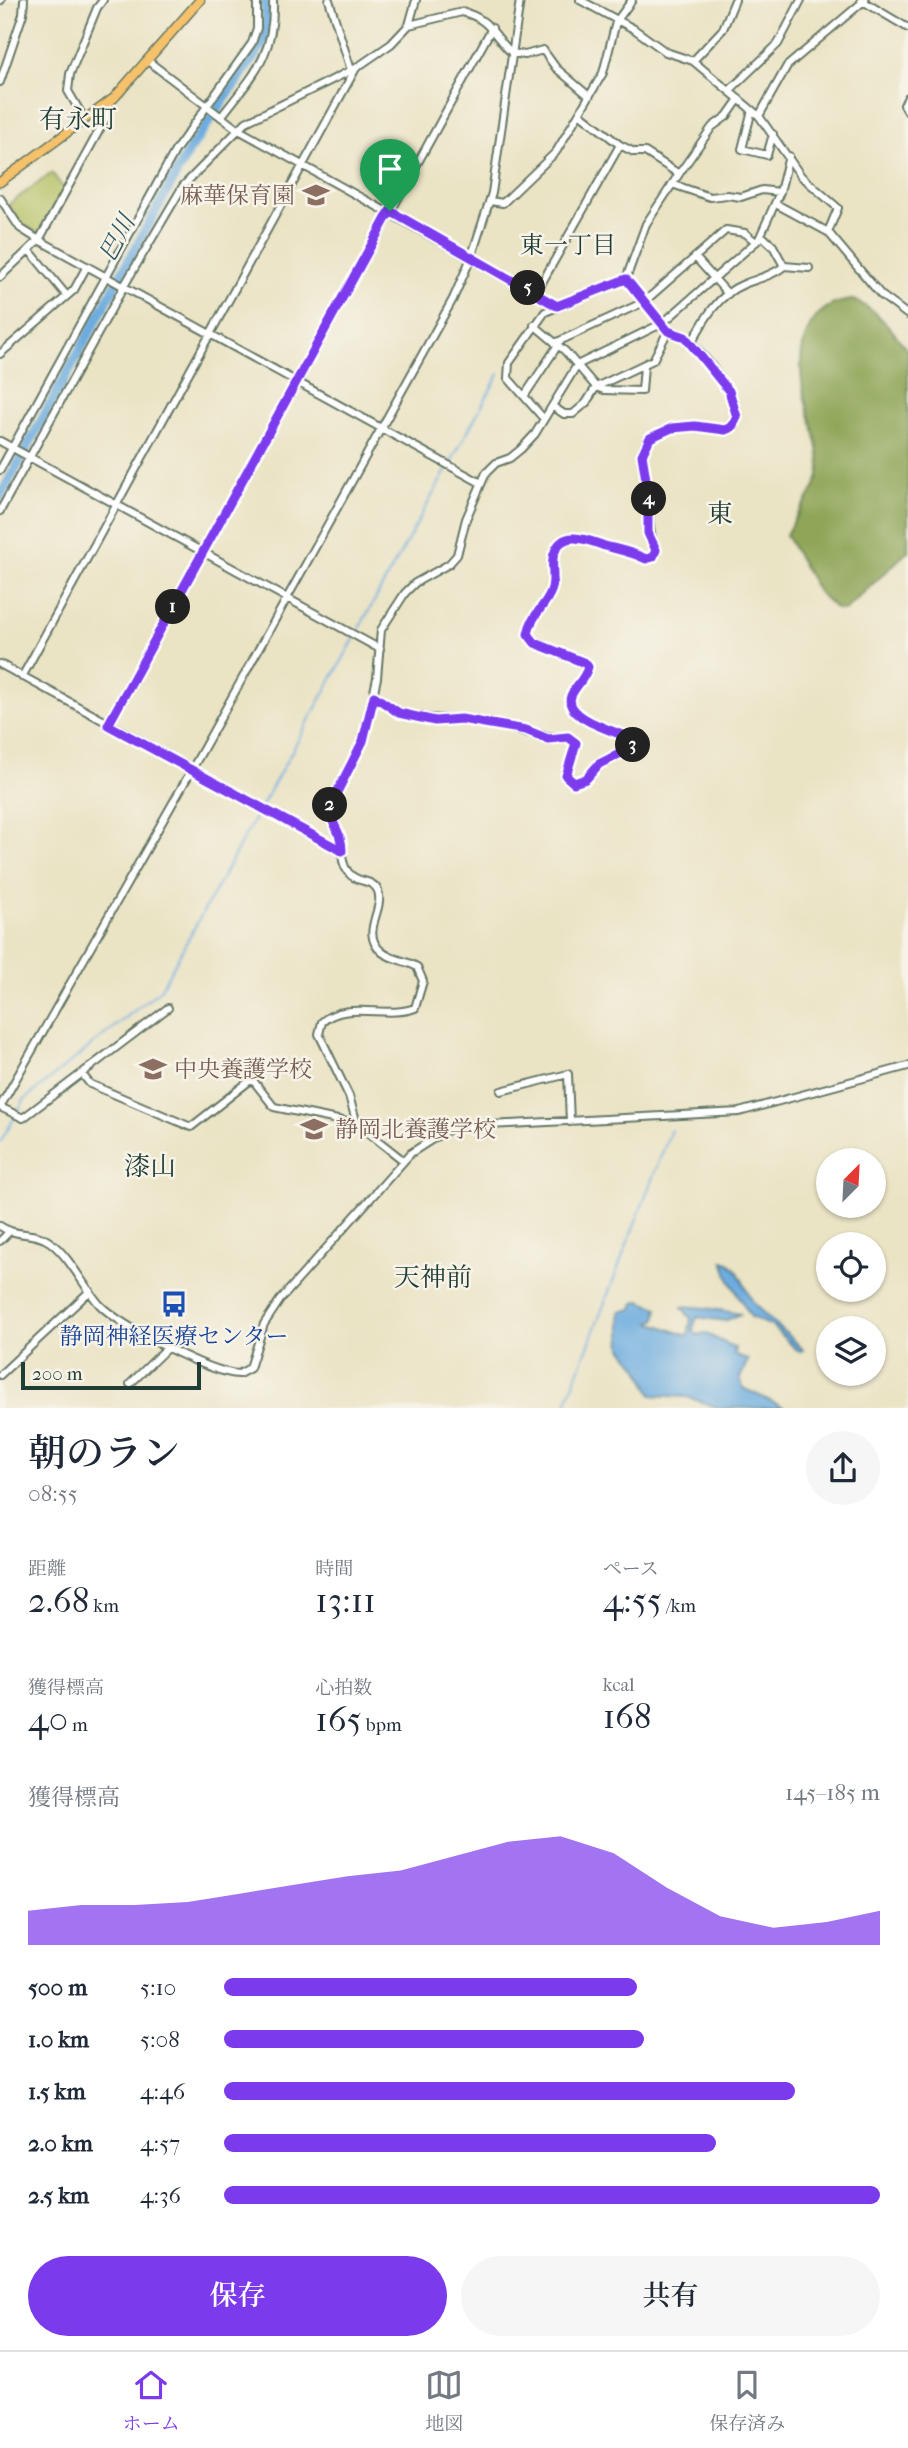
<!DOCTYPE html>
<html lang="ja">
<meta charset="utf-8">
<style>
:root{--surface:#fff;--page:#f6f6f7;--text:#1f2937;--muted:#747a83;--line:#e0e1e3;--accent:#7c3aed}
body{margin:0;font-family:"IM FELL French Canon","Noto Serif JP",serif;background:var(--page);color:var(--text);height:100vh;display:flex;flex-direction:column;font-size:26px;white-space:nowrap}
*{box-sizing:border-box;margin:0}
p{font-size:23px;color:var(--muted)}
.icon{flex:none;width:38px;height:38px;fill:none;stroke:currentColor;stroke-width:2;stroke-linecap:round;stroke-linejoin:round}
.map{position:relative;height:1408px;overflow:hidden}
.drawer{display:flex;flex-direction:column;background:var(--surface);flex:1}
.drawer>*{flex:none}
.needle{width:46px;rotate:24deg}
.buttons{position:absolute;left:816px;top:1148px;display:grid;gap:14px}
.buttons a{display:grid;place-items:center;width:70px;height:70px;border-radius:50%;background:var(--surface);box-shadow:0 2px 5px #0004;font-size:35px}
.scale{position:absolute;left:21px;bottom:18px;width:180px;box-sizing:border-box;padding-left:7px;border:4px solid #1f3d34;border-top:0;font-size:19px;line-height:24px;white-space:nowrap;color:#1f3d34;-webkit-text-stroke:5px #f7f3e8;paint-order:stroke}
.pin{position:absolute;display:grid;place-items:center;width:60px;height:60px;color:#fff;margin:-72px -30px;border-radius:50% 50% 50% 0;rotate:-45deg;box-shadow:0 0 7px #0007}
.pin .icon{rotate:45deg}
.km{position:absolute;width:35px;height:35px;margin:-18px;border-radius:50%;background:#222;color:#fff;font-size:19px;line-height:35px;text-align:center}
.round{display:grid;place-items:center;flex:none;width:74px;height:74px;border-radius:37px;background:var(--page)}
.head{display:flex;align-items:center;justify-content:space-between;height:119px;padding:0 28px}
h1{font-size:38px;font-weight:600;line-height:52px}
.stats{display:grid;grid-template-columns:repeat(3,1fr);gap:10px;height:119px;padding:7px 28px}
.stats div{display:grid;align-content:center}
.stats b{font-size:35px;font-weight:600}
.stats small{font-size:19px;font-weight:400}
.stats p{font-size:19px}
.chart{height:196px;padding:14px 28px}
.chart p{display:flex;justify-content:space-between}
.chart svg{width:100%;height:126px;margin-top:7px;fill:var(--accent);opacity:.7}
.primary-button{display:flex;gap:14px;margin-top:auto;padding:14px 28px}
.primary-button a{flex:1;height:80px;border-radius:42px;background:var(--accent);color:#fff;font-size:28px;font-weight:600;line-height:80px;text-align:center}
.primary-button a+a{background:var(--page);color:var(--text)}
ul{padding:0 28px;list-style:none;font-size:23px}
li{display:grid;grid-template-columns:112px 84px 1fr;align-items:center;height:52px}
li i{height:18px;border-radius:9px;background:var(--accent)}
.dock{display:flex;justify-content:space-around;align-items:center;height:98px;border-top:2px solid var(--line);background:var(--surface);font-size:19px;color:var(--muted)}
.dock a{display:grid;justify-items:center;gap:4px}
.dock .on{color:var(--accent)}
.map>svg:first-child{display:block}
.green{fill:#b4c062;stroke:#6a7e4b;stroke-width:2}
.forest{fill:#8fa658;stroke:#577246;stroke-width:2}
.water{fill:#6cacdf;stroke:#46748a;stroke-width:2}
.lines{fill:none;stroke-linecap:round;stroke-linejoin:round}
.stream{stroke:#6cacdf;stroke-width:2}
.river{stroke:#6cacdf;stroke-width:10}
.minor-casing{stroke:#676;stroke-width:10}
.major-casing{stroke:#676;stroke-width:11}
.minor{stroke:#fff;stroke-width:6}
.major{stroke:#f5c16b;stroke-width:8}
.route-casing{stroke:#fff;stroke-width:14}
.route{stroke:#7c3aed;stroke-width:9}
.labels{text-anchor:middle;stroke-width:5;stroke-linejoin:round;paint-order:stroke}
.education-label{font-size:23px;fill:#785e54;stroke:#f7f3e8;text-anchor:start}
.transit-label{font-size:23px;fill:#164399;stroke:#f7f3e8}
.water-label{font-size:24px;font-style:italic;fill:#32595f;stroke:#f7f3e8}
.neighbourhood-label{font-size:24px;fill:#1f3d34;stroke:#f7f3e8}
.quarter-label{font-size:26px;fill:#1f3d34;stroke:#f7f3e8}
</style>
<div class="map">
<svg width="908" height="1409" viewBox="0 0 908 1409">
<rect width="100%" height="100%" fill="#f7f3e8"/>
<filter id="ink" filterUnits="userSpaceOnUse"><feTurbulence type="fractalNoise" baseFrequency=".0143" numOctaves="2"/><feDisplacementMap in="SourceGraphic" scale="14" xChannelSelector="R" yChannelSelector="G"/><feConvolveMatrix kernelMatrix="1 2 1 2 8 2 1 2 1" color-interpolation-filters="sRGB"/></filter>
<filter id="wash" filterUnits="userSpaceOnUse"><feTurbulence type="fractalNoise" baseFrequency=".00686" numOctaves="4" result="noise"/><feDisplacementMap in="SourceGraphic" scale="28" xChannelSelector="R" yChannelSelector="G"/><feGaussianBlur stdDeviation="1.57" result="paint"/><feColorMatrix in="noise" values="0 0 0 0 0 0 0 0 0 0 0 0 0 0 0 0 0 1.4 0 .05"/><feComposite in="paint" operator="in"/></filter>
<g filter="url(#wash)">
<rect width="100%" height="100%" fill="#eae3c4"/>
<path class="green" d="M52,173L64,189L39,234L24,226L8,205Z"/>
<path class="forest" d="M854,300C879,312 893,330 908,352V551L845,610L836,609L818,592L786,535C795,514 819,490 820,468C820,441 807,415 803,389C796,348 807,302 854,300Z"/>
<path class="water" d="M723,1261C741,1265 743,1288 752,1300C765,1319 788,1332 803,1350L799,1352L772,1326L751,1317L730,1281Z
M640,1301L658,1308L656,1320L650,1322L688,1336L691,1319L682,1307C690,1305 730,1312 741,1314L725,1321L697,1317L693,1329L697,1335L705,1333L735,1348L734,1354L748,1360L740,1378L743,1388L785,1408H719L687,1397L652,1395L638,1367L622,1348L620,1312L633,1309L635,1303Z"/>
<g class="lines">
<path class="stream" d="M451,462L499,374
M356,634L448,467
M18,1112L24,1100L160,990L354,639
M0,1142L15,1117
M564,1409L671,1130"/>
<path class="river" d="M0,497L188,152L263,43L267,23L265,0"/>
</g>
</g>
<g filter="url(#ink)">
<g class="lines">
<g class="minor-casing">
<path id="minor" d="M329,0L351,70
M580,0L634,29L666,52L693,61L759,116L801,176L838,208L828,232
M861,0L908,28
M0,1L1,0
M409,25L462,12C490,18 494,37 512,53L525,55L543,50L556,68L589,96
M148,61L237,129L557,306
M693,61L723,29L735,0
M0,82L23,14L24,0
M729,91L778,44L801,0
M908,97L904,105L908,112
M752,110L742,149L767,155L773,134
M579,113L620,145
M759,116L787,66L865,0
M221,117C253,75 275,56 273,0
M85,120L68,91L70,74L97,8L103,0
M679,174L712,127L727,116L739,99
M672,184L710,197L727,195L741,197L762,190L780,192
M0,198L20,228L39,240L481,483
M490,201L503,203L556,152L603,73L616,22L632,0
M776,204L828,232L881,295L908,315
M761,235L773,246L784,266L809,268
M29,250L67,296
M695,257L728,294
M0,277L39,240L106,118L109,103
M626,279L664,326
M536,293L620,145L634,152H645L679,174L646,224L626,279L545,312L509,363L508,378L544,419
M555,343L644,302L726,230L745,233L756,242
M691,344C704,320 717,295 744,284C757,279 774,275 784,266
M0,354L74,290L87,266
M525,395L558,345
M552,406L564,414H573L586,403L596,387L604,390L642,391L644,366
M0,441L380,649
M0,470L175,151L252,43L257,28V0
M0,511L124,286L183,186L246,122L356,68L391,44L409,25L416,0
M0,664L342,851
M22,677L356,68
M374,696C382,702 392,710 402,713C422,720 440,718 461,719C496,721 536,740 568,737L576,743L566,776L574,783L586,779L599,764L633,747L630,738C615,731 563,718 571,696C575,686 585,679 588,667L585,663L535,643L528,633C531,615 545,607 551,591C556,579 550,565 554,553C562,528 588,540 605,546C620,550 632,552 646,559L653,557L656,550C647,530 651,514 648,493C647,481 641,468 642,456C644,428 682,425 703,427C711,428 723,432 730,428C753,412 699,346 683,336C679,333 673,332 668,331L653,360L596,387L565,351L534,325
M108,725L492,28
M82,1074L90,1084L191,1127L252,1079L274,1107L357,1124L404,1161
M501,1091L568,1074L570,1122
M0,1107L191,771L453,299L471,258L492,193L520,0
M0,1107L23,1118L168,1008
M357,1124L349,1096L319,1034L322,1022C346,1000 386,1019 415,1008L423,981L417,967C406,960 392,960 382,952C359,933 385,910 378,891C373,878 356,884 348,872C336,856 349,840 330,817L332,799L363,741L377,678L381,630L405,593L415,583L449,564L457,555L466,519L486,473L496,463L510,458L521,449L535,434L577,365L663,323L759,239L780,192L789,156
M0,1226C15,1237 35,1231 50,1242C71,1258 83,1286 100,1305C120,1326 210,1373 239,1374L250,1368L264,1324L280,1300L411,1153L445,1131L470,1126L739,1112L908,1066
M0,1241L9,1232
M0,1375L90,1291
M130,1384L168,1347"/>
</g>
<g class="major-casing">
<path id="major" d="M0,182L114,98L200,0"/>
</g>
<use href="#minor" class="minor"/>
<use href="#major" class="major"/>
</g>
</g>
<g class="lines" filter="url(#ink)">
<g class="route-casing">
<path id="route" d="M390,211L557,306L626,279L668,331L685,337L729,391L737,417L732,427L725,430L695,426L672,428L650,438L642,455L648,492V533L656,550L653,557L646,559C632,552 620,550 605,546C588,540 562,528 554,554C550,565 556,579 551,591C545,607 531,615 528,634L535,643L585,663L588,667C585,679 575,686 571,696C563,718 615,731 630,738L633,747L599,764L586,779L574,783L566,776L576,743L568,737L548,739L526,730L461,719L435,721L399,713L374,696L363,741L329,808C331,825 342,831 342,851L108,725Z"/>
</g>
<use href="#route" class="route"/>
</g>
<defs>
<g id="school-bare" transform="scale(2.1)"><path d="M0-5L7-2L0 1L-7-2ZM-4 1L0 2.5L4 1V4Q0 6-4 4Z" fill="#8d6e63" stroke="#f7f3e8" stroke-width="2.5" paint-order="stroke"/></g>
<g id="bus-bare" transform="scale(2.1)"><path d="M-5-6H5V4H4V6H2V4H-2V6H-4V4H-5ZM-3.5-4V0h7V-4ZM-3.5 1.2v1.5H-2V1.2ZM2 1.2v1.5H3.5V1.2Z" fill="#1a4fb4" stroke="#f7f3e8" stroke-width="2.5" paint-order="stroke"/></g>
</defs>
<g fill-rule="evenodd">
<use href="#school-bare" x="316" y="195"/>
<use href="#school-bare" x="153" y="1069"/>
<use href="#school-bare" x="314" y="1129"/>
<use href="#bus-bare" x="174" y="1304"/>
</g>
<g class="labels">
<g class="education-label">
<text x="295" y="203" text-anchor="end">麻華保育園</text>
<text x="174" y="1077">中央養護学校</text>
<text x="335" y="1137">静岡北養護学校</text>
</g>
<g class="transit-label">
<text x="174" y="1344">静岡神経医療センター</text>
</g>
<g class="water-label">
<text transform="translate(117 238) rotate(-62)" y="8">巴川</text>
</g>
<g class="neighbourhood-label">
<text x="568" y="253">東一丁目</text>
</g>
<g class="quarter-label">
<text x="78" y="128">有永町</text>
<text x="720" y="522">東</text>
<text x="150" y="1175">漆山</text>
<text x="433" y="1286">天神前</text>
</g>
</g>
</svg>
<div class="buttons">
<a><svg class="needle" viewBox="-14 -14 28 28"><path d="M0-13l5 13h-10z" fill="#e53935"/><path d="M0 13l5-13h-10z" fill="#747a83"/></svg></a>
<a><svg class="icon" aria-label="locate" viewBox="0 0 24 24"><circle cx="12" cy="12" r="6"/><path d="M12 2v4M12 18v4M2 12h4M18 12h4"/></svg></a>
<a><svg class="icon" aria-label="layers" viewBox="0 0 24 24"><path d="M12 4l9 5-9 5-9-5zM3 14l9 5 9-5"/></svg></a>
</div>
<div class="scale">200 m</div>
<div class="pin" style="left:390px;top:211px;background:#1e9e55"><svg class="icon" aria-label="arrive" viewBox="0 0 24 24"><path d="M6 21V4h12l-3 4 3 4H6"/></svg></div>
<b class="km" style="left:173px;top:607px">1</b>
<b class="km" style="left:330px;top:805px">2</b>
<b class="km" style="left:633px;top:745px">3</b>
<b class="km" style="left:649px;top:499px">4</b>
<b class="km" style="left:528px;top:288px">5</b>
</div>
<section class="drawer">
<div class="head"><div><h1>朝のラン</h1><p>08:55</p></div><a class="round"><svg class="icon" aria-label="share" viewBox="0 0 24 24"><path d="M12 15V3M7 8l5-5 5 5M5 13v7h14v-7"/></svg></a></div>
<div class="stats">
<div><p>距離</p><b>2.68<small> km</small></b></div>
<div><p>時間</p><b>13:11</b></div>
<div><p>ペース</p><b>4:55<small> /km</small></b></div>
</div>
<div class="stats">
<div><p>獲得標高</p><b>40<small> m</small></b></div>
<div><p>心拍数</p><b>165<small> bpm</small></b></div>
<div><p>kcal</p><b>168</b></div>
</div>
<div class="chart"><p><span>獲得標高</span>145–185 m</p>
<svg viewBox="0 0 160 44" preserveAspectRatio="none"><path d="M0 44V32L10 30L20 30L30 29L40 26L50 23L60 20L70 18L80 13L90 8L100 6L110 12L120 24L130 34L140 38L150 36L160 32V44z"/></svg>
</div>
<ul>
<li><b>500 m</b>5:10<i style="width:63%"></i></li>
<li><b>1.0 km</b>5:08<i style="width:64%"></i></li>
<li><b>1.5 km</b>4:46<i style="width:87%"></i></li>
<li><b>2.0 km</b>4:57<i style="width:75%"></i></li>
<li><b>2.5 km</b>4:36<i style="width:100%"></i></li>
</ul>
<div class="primary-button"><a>保存</a><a>共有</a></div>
</section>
<nav class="dock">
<a class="on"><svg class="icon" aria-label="home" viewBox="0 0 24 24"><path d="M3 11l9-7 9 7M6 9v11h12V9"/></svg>ホーム</a>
<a><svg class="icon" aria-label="map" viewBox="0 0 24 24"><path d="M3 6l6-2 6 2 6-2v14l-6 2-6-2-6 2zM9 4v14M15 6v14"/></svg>地図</a>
<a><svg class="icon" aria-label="saved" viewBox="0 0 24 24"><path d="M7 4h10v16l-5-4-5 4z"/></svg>保存済み</a>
</nav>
